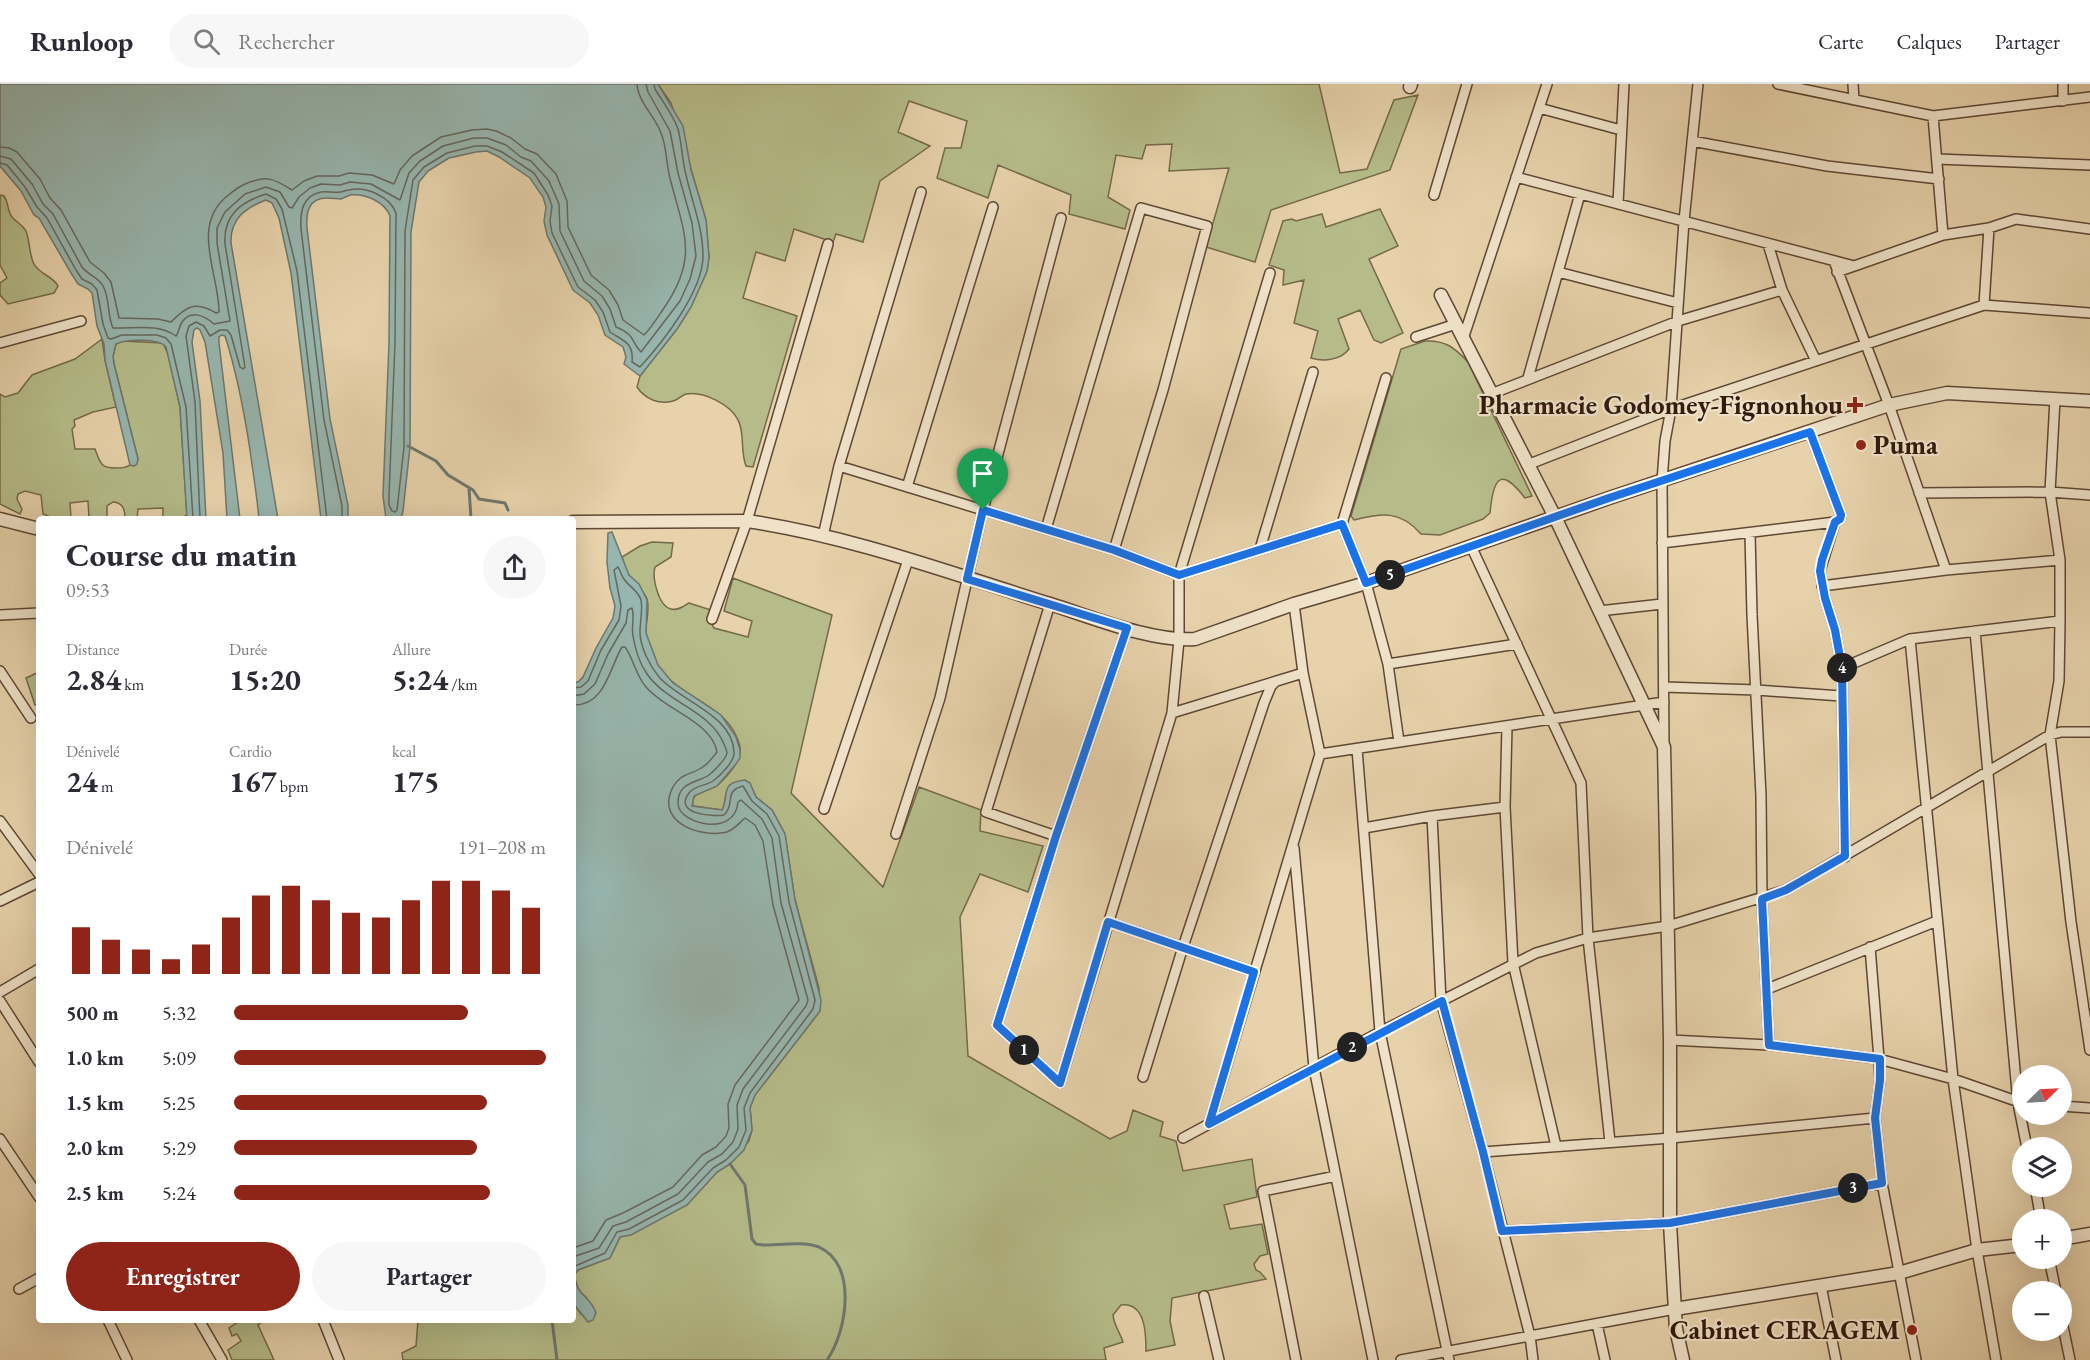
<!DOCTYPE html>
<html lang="fr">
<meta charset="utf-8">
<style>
:root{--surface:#fff;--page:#f7f7f7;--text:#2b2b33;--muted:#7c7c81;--line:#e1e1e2;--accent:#8f2418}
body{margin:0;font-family:"EB Garamond",serif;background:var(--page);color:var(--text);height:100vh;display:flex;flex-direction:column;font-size:22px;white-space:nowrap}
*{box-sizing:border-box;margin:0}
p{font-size:20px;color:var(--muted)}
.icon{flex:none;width:33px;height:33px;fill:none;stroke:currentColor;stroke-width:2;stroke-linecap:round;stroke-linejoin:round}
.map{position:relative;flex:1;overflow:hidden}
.sheet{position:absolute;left:36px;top:432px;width:540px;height:807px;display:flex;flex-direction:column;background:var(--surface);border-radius:6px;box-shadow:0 6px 24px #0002}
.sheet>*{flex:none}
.needle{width:39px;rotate:66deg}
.fabs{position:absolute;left:2012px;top:981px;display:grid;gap:12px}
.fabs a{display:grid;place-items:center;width:60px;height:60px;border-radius:50%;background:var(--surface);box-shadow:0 6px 24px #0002;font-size:30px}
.pin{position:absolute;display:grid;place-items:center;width:51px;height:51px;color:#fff;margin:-62px -26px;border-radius:50% 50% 50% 0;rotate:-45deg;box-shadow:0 0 6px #0007}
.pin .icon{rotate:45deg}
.km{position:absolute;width:30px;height:30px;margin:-15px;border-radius:50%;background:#222;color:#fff;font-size:16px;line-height:30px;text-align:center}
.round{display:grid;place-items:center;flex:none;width:63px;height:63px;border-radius:32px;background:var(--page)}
.headline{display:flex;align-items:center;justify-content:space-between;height:102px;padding:0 30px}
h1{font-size:33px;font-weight:700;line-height:45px}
.metrics{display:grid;grid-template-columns:repeat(3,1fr);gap:9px;height:102px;padding:6px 30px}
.metrics div{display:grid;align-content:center}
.metrics b{font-size:30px;font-weight:700}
.metrics small{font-size:16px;font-weight:400}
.metrics p{font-size:16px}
.chart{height:168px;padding:12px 30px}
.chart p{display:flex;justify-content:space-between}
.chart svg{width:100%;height:108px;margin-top:6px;stroke:var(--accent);stroke-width:6}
.cta{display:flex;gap:12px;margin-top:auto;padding:12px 30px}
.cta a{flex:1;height:69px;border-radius:36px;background:var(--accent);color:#fff;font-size:24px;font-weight:700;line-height:69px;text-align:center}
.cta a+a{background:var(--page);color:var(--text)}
ul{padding:0 30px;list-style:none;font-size:20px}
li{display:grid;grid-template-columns:96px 72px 1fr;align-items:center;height:45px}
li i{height:15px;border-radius:8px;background:var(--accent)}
header{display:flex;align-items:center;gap:36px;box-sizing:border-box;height:84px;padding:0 30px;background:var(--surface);border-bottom:2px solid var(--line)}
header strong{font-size:28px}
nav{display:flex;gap:33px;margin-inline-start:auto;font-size:21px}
.search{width:420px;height:54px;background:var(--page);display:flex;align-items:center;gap:15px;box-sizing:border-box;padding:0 21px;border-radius:33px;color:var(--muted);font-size:22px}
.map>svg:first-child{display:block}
.green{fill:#b5bc89;stroke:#746a4a;stroke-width:1.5}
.water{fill:#97b6af;stroke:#6f776e;stroke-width:1.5}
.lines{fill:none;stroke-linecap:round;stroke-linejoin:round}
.shore{stroke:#64685e;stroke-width:1.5}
.stream{stroke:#6f776e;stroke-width:3}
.minor-casing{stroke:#5f4734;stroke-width:12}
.tertiary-casing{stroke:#5f4734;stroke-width:15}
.minor{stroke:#efe2c8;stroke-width:9}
.tertiary{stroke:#efe2c8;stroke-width:12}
.route-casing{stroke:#fff;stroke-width:12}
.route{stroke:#1a73e8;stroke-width:8}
.poi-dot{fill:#8f2418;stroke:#efe2c8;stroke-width:2}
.labels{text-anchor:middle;stroke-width:4.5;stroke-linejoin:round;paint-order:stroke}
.poi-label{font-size:27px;font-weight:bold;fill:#32190c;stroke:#efe2c8;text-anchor:end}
</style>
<header>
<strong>Runloop</strong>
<div class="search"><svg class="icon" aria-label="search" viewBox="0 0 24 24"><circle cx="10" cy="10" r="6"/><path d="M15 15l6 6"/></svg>Rechercher</div>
<nav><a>Carte</a><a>Calques</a><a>Partager</a></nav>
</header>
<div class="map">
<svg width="2090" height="1276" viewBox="0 0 2090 1276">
<rect width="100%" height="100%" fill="#e7d2ab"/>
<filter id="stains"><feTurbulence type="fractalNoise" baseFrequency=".00333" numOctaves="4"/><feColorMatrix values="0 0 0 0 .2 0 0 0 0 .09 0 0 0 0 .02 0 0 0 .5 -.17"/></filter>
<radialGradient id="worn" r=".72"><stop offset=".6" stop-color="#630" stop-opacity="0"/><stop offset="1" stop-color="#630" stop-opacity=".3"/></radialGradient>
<path class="green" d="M658,0H1319L1340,89L1367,85L1394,16L1418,11L1390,86L1271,126L1255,178L1206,163L1229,84L1169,87L1172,60L1146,61L1142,75L1116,71L1108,113L1130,126L1125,145L1069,130L1071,111L998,81L988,114L937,94L945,64H961L967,37L909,17L898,48L930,62L880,97L863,158L836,150L833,158L794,145L785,177L756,168L743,214L797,232L753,383L746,382C740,367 745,348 738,336C730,320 703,307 686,310C682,311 678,316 673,317C659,321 645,315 637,303L640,292L677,245L691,223L707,187L709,173L706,136L688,75L671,19Z
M0,111L4,112C9,119 7,127 12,133C17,139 22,140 26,147C30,157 29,171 34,180C39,190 53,192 58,202L54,209L8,220L0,211V199L7,194L0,181Z
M1380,125L1398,162L1369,175L1403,249L1381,259L1374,256L1360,226L1338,235L1349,265C1341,276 1324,278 1311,274L1318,247L1294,239L1304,196L1283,201L1284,186L1269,181L1283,137L1292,135L1296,137L1322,130L1326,143Z
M102,255L105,276L116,323L93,328L74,336L75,342L72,345L75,365H95C100,378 100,384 115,384C122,384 125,384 130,381L134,382L138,375L114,280L113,272L116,260L122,257L163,259L168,270L180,323L187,431L180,435H163V424L138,425L137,435H125C125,425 123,419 113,418L107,422V435H89L88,417L70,419L71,435H55L43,430L41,411L25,407L18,410L17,415L22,425L20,430L0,420V310L5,313L18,309L32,291L75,275Z
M1425,257C1445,256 1454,263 1468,278L1532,412L1525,414C1499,380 1493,397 1490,429L1483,435L1440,451L1421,450C1400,426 1382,429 1354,436L1351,432L1401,265Z
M652,458L673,459L671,473L655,483C652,493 658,522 671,525C678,527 684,522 689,519L711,526L709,535L714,544L748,553L752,537L724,527L733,494L832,531L791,709L883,803L919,703L981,726L980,747L1043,762L1028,808L980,790L960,833L968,972L1110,1055L1127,1047L1133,1026L1163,1038L1160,1052L1176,1057L1183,1087L1252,1075L1257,1113L1224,1121L1230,1145L1262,1140L1268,1170L1260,1172L1254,1180L1256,1186L1260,1188L1266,1195L1172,1214L1170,1237L1175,1261L1146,1267C1146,1251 1146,1218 1121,1221L1113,1231C1114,1242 1120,1248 1123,1258L1104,1264L1106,1276H403L402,1269L416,1262L418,1236H573V1219L581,1230L587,1214L579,1208L574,1191L578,1186L610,1174L620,1153L631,1150L687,1121L717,1088L730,1080L749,1057L752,1046L750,1024L755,1011L820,927L819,904L795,816L785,750L772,726L756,713L753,707L730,701C723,709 727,718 722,726L693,722C690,706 709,708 718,701C727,693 742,676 740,663C731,624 690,617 666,592C656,581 647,562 646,547C646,537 650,525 647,515C643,504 633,499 628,490C625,485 624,478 622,473L640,462Z
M39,588V620L35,621L26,594Z
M241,1236H265L258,1241L274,1276H232L228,1266L241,1257L237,1250L232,1252L229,1244Z"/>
<path class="water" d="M0,0H658L683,42L691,86L706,136L709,173L707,187L691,223L677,245L640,292L624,280L626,273L623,263L605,251L598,231L590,219L573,206L547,151L544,137L546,123L543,113L530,94L499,73L487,67L476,68L449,74L428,87L419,98L411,148L410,363L403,427L401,435H386L383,412L389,259L390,132C385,118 365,109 350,111C349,112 343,114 341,115C337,115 332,114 327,114C308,114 306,129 307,144L330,335L348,421V435H321L291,189L279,134L272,119L266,116C245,124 230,135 231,159L278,435H259C257,412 253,389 250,366C244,327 237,289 225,252L222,251L219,253V259L240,435H227L223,369L205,258L200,246L197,244L194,246L192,258L200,317L206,435H187L180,323L166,263C159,254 126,255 116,260L113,272L114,280L138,375L137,380L134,382L130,381L105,276L104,260L97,242L92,209L88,205L78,200L71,189L39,134L34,131L21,107L0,82Z
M612,448L629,491L639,500L647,516L646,549L658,581L673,599L721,631L736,653L740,666V674L736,680L717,702L694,712L692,722L722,726C730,710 719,699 745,696L750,699L756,713L772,726L785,750L795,816L821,916L820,927L755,1011L750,1024L752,1046L744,1066L730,1080L717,1088L687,1121L631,1151L620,1153L610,1174L578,1186L574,1191C577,1213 590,1211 596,1229L593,1236L588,1238L573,1219V598H578L583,593L596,564L613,534L615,522L610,504L607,478L608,449Z"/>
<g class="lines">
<path class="shore" d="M0,63L9,64L17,68L40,95L50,114L61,126L90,178L104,189L111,198L119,234L158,235L171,238C186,223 195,216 216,229L219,228C219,190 191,143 226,113C232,108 238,103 245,100C267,91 273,94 292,106L304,97L317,92H339L349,89L372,91L394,100L400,86L412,72L441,53L472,46L487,45L496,47L511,54L525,65L537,70L556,90L567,117L568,143L591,191L609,206L618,221L623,236L644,251C652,243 659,231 666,221C699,171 683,147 670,94C666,80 667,63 661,49C655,32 638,18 637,0
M0,72L11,75L32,100L43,120L53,130L82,183C88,191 98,193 103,202C110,214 107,231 113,244C134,245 157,239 176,252C179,248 179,243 182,238C191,225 205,232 214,240L230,237L217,159V144L225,128L245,110L266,103L280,108L289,123L292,124L299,113L310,104L321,100L340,101L350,98L371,100L400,116L409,89L420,77L443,62L474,54H487L506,61L521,73L531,77L549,97L559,120L560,147L584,197L602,212L610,225L616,243C636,251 631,258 641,268L680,217L690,195L696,172L692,139L678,89L670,47L648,8L646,0
M0,79L7,81L25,103L37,123L47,134L76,186L82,195L92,200L97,206L103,240L108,254L111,255L122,251H157L166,254L171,260L186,323L193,435
M200,435L195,318L186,252L189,242L196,238L204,242L210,252L220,246H227L231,251L240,283L243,285L245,283L225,160C223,132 240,118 266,110L276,115L282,125L297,187L327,435
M342,435V422L324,336L301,145C300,128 302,112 321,108C327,107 334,109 340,108C344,108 345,106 349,106C367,102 390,113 396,129L395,259L389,412V421L392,427L395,428L397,426L404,363L405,147L413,96L424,83L447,69L475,62H487L502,68L534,89L548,111L552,122L550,137L552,149L575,197L578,203L595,216L603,228L610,248C623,257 634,258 632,278L640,283C663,258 703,207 703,172C703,144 692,118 686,91C682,76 682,60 678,45C673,31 663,18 655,5L654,0
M573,604L581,603L588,597L601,566L619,536L621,522L614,486L618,483C620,486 621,491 624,495C629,503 638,506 641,516C643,526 640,537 640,548C640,563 650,582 659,593C680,617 733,631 734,668C735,677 720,692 713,697C706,702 695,701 689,709C673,730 712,733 724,731C736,720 723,707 743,702L752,717L767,730L779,752L789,818L815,916L813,925L750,1009L744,1024L746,1046L739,1063L726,1076L713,1084L683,1116L629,1145L617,1148L605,1169L573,1183
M573,612L584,610L595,600L608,570L626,539L628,526L632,524C635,533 631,542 633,552C635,564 640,580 647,590C668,620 710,626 724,660C725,662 727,668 727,669C726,675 714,687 709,691C697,699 677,698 678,720C679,740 735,754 738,718L741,716L762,735L772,754L781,819L808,916L806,922L743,1005L737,1021L738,1045L733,1058L722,1070L708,1078L678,1110L626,1138L613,1142L599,1164L573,1173
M573,621C605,622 609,585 622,563H625C633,573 635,590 646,603C665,626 712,638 717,668C713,673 709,679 704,682C692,692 680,687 671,707C658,740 702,754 727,748C735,745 739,739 745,734L755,741L763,757L773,821L799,916L735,1001L728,1020L729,1044L726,1052L716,1063L702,1071L673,1103L623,1129L606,1136L593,1157L573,1164"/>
<path class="stream" d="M408,362L436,377L448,391L473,406L479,415L505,419L508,426
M469,404L471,435
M730,1080L745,1101L752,1155L756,1160L763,1161C780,1161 803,1157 819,1163C858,1180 847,1248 827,1276
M552,1236L557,1276"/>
<g class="minor-casing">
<path id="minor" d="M1778,0L1933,32L2090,13
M1853,0L1854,16
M2063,17V0
M1539,24L1621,46
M1933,32L1943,151
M1692,57L1827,82L1939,95
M1937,75L2090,81
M1516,93L1854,182
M1434,111L1467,0
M1618,120L1624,0
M1768,160L1782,206L1816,277
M1834,177L1889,321L1946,486
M1558,188L1678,219
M1837,188L1943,151L1989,144L2016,135L2090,145
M1984,221L1989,144
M1416,253L1456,240
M1463,255L1547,0
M0,259L81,237
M1386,294L1342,440L1366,499L1388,580L1399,658
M1528,294L1580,110
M1491,310L1678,237L1782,206
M2055,315L2050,408L2060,476V537L2059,597L2050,651L2071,838L2090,966
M1527,381L1671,325L1984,221L2090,229
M839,382L1114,466L1179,491L1342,440
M907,403L993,123
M1919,409L2050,408L2090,411
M1835,438L1820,487L1825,514L1835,546L1842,584L1845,773
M1046,445L1141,124L1207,142L1163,306L1114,466
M1750,450L1752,531L1761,712L1762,815L1769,961
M823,452L839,382L921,108
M1662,459L1835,438L1840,435L1841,431L1810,348
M1471,462L1581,699L1588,854L1610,1058
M1260,465L1313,288
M1822,502L1946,486L2060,476
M1050,520L986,728L1056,752
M1599,527L1662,520
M0,531L39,529
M712,535L747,437L828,160
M1127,544L1056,752L997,941L1060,999L1172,629L1179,556V491L1270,189
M1975,547L2018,1019L2027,1064
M1910,555L1953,995L1977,1166L1996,1276
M1388,580L1517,560
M1842,584L1910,555L2060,537
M0,587L31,634
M1664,603L1757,606L1841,612
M1172,629L1303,589
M1507,642L1505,723L1513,879L1556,1062
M1664,662L1662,397L1665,357L1671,325L1684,137L1698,0
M1357,665L1380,948L1449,1276
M1320,670L1664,618
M824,725L908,476
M1432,732L1441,917L1483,1068L1530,1252L1533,1276
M0,737L39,790
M1364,744L1432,732L1505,723
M896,750L940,614L983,426L1061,134
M1294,764L1314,984L1373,1276
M0,817L39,798
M1108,838L1254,888
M1870,863L1879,975L1880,996L1875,1034L1882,1099L1916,1276
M1767,905L1937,837
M0,908L39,885
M0,917L39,978
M1670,956L1769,961L1879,975L1953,995L2022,1019
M1143,993L1183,863L1264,619L1271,602L1275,598
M2061,1022L2090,1024
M1209,1040L1320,670L1303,589L1294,520
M1183,1054L1380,948L1536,869L1588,854L1668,842L1786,806L2050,651L2061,648H2090
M0,1055L39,1113
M1483,1068L1671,1054L1875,1034
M2035,1102L2041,1136
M1502,1147L1670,1139L1882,1099
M2049,1174L2056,1208
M1821,1202L1836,1276
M19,1205L39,1194
M1204,1212L1219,1276
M2061,1233L2070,1276
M108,1236L127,1276
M199,1236L222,1276
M323,1236L339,1276
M1597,1240L1605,1276
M1296,1276L1263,1107L1336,1092
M1401,1276L1675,1225"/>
</g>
<g class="tertiary-casing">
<path id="tertiary" d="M1410,3L1411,0
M1441,211L1555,433L1664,663L1670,956V1139L1676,1245L1683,1276
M0,435L39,445
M573,438L747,437C850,452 950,489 1050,520C1092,533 1151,558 1195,555L1294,520L1366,499L1609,414L1889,321L1947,309L2090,317
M2061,1155L2090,1150
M1675,1225L1899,1189L1977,1166L2022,1161"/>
</g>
<use href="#minor" class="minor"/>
<use href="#tertiary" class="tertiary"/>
</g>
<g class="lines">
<g class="route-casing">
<path id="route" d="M1810,348L1841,431L1840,435L1835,438L1822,476L1820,487L1825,514L1835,546L1842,584L1845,772L1786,806L1762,815L1769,961L1880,975V996L1875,1034L1882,1099L1670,1139L1502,1147L1483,1068L1442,917L1209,1040L1254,888L1108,838L1060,999L997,941L1056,752L1127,544L967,495L983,426L1114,466L1179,491L1342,440L1366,499L1609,414Z"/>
</g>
<use href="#route" class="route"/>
</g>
<g class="poi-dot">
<path d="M1852 312h6v6h6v6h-6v6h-6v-6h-6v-6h6z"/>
<circle cx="1861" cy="361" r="6"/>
<circle cx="1912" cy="1246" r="6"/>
</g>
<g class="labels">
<g class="poi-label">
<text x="1843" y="330">Pharmacie Godomey-Fignonhou</text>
<text x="1873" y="370" text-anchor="start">Puma</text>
<text x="1900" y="1255">Cabinet CERAGEM</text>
</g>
</g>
<rect width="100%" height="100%" filter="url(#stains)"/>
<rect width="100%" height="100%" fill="url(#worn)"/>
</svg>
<div class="fabs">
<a><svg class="needle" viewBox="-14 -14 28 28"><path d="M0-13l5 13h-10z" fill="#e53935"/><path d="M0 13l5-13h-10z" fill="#7c7c81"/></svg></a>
<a><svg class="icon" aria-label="layers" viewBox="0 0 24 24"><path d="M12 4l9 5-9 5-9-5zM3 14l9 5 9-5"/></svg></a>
<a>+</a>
<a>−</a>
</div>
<div class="pin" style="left:983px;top:426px;background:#1e9e55"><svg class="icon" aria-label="arrive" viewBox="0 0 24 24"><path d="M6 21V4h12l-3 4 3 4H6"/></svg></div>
<b class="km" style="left:1024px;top:966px">1</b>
<b class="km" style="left:1352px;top:963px">2</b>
<b class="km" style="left:1853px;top:1104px">3</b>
<b class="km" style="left:1842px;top:584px">4</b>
<b class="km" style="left:1390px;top:491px">5</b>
<section class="sheet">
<div class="headline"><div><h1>Course du matin</h1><p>09:53</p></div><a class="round"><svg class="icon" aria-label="share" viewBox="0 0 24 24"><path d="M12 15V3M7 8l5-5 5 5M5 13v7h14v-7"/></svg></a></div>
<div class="metrics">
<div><p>Distance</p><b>2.84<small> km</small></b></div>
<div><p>Durée</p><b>15:20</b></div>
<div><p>Allure</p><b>5:24<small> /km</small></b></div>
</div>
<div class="metrics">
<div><p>Dénivelé</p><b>24<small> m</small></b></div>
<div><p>Cardio</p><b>167<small> bpm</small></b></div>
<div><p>kcal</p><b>175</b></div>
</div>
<div class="chart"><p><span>Dénivelé</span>191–208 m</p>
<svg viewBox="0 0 160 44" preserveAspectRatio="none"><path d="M5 44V25M15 44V30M25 44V34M35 44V38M45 44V32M55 44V21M65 44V12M75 44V8M85 44V14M95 44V19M105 44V21M115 44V14M125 44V6M135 44V6M145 44V10M155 44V17"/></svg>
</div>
<ul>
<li><b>500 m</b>5:32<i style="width:75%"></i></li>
<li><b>1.0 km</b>5:09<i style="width:100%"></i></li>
<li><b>1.5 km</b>5:25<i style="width:81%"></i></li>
<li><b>2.0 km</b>5:29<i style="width:78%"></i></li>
<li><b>2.5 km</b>5:24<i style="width:82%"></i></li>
</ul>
<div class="cta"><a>Enregistrer</a><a>Partager</a></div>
</section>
</div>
